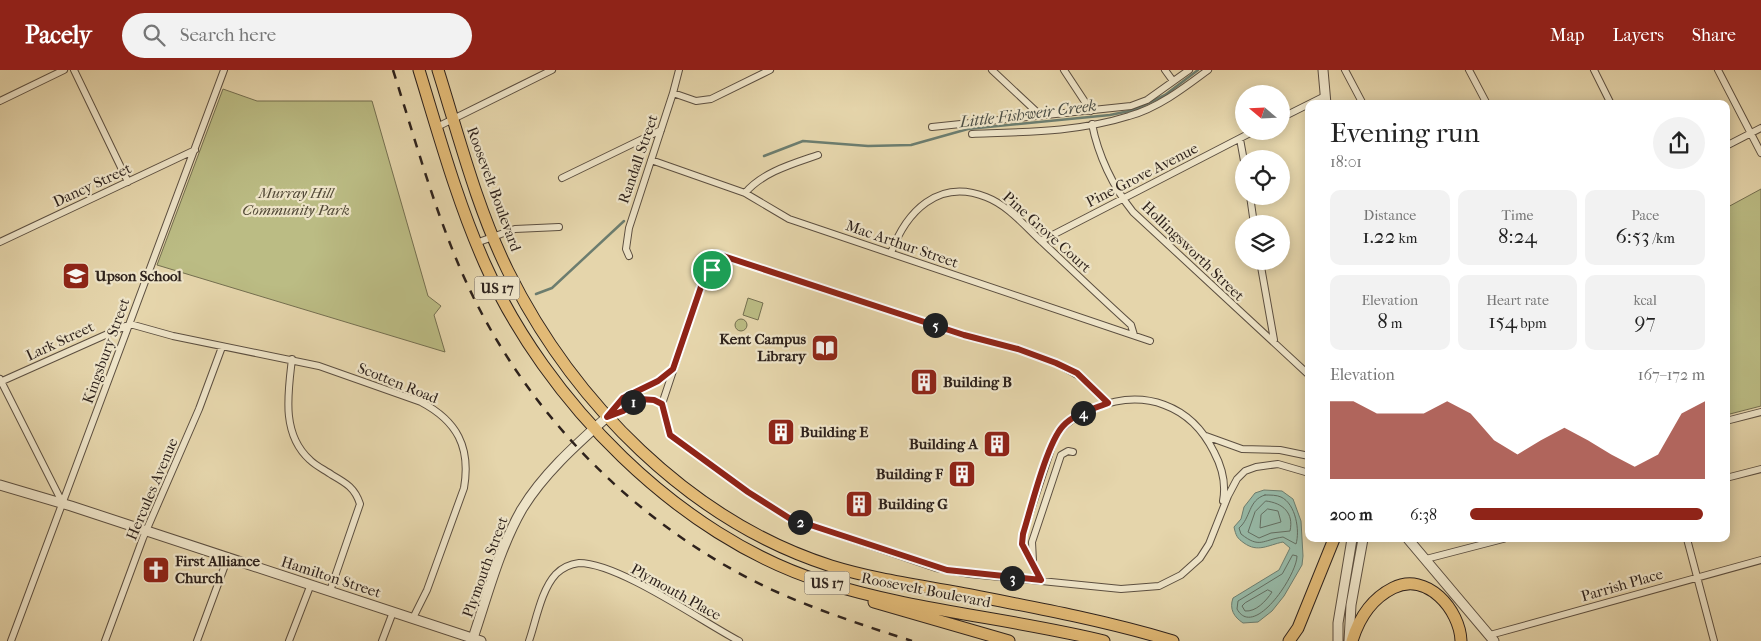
<!DOCTYPE html>
<meta charset="utf-8">
<style>
:root{--surface:#fff;--page:#f2f2f2;--text:#222;--muted:#767676;--accent:#8f2418}
body{margin:0;font-family:"IM FELL French Canon",serif;background:var(--page);color:var(--text);height:100vh;display:flex;flex-direction:column;font-size:19px;white-space:nowrap}
*{box-sizing:border-box;margin:0}
p{font-size:16px;color:var(--muted)}
.icon{flex:none;width:28px;height:28px;fill:none;stroke:currentColor;stroke-width:2;stroke-linecap:round;stroke-linejoin:round}
.map{position:relative;flex:1;overflow:hidden}
.sheet{position:absolute;left:1305px;top:30px;width:425px;height:442px;display:flex;flex-direction:column;background:var(--surface);border-radius:10px;box-shadow:0 2px 12px #0003}
.sheet>*{flex:none}
.needle{width:32px;rotate:289deg}
.controls{position:absolute;left:1235px;top:15px;display:grid;gap:10px}
.controls a{display:grid;place-items:center;width:55px;height:55px;border-radius:50%;background:var(--surface);box-shadow:0 2px 12px #0003;font-size:25px}
.pin{position:absolute;display:grid;place-items:center;width:42px;height:42px;color:#fff;margin:-21px;border:2px solid #fff;border-radius:50%;box-shadow:0 1px 5px #0007}
.km{position:absolute;width:25px;height:25px;margin:-12px;border-radius:50%;background:#222;color:#fff;font-size:14px;line-height:25px;text-align:center}
.round{display:grid;place-items:center;flex:none;width:52px;height:52px;border-radius:26px;background:var(--page)}
.overview{display:flex;align-items:center;justify-content:space-between;height:85px;padding:0 25px}
h1{font-size:28px;font-weight:600;line-height:38px}
.stats{display:grid;grid-template-columns:repeat(3,1fr);gap:8px;height:85px;padding:5px 25px}
.stats div{display:grid;align-content:center;border-radius:10px;background:var(--page);text-align:center}
.stats b{font-size:21px;font-weight:600}
.stats small{font-size:14px;font-weight:400}
.stats p{font-size:14px}
.chart{height:140px;padding:10px 25px}
.chart p{display:flex;justify-content:space-between}
.chart svg{width:100%;height:90px;margin-top:5px;fill:var(--accent);opacity:.7}
ul{padding:0 25px;list-style:none;font-size:16px}
li{display:grid;grid-template-columns:80px 60px 1fr;align-items:center;height:38px}
li i{height:12px;border-radius:6px;background:var(--accent)}
header{display:flex;align-items:center;gap:30px;box-sizing:border-box;height:70px;padding:0 25px;background:var(--accent);color:#fff}
header strong{font-size:24px}
nav{display:flex;gap:28px;margin-inline-start:auto;font-size:18px}
.search{width:350px;height:45px;background:var(--page);display:flex;align-items:center;gap:12px;box-sizing:border-box;padding:0 18px;border-radius:28px;color:var(--muted);font-size:19px}
.map>svg:first-child{display:block}
.green{fill:#bbbc84;stroke:#746f50}
.water{fill:#96b9a7;stroke:#6c7d6f}
.lines{fill:none;stroke-linecap:round;stroke-linejoin:round}
.shore{stroke:#626e62;stroke-width:1}
.stream{stroke:#6c7d6f;stroke-width:2.5}
.minor-casing{stroke:#5c4f40;stroke-width:8}
.tertiary-casing{stroke:#5c4f40;stroke-width:11}
.trunk-casing{stroke:#2e221c;stroke-width:13}
.minor{stroke:#eee4c8;stroke-width:6}
.tertiary{stroke:#eee4c8;stroke-width:9}
.trunk{stroke:#e2ba76;stroke-width:11}
.rail{stroke:#2e221c;stroke-width:2.5;stroke-dasharray:9 9;stroke-linecap:butt}
.route-casing{stroke:#fff;stroke-width:10}
.route{stroke:#8f2418;stroke-width:6}
.labels{text-anchor:middle;stroke-width:4.5;stroke-linejoin:round;paint-order:stroke}
.shield{fill:#eee4c8;stroke:#685c50;stroke-width:1}
.shield-label{font-size:14px;font-weight:bold;fill:#2e221c}
.street-label{font-size:15px;fill:#2e221c;stroke:#eee4c8}
.park-label{font-size:15px;font-style:italic;fill:#514836;stroke:#eee4c8}
.poi-label{font-size:15px;font-weight:bold;fill:#2e221c;stroke:#eee4c8;text-anchor:start}
.water-label{font-size:16px;font-style:italic;fill:#4d4f46;stroke:#eee4c8}
</style>
<header>
<strong>Pacely</strong>
<div class="search"><svg class="icon" aria-label="search" viewBox="0 0 24 24"><circle cx="10" cy="10" r="6"/><path d="M15 15l6 6"/></svg>Search here</div>
<nav><a>Map</a><a>Layers</a><a>Share</a></nav>
</header>
<div class="map">
<svg width="1761" height="571" viewBox="0 0 1761 571">
<rect width="100%" height="100%" fill="#e5d5ab"/>
<filter id="stains"><feTurbulence type="fractalNoise" baseFrequency=".004" numOctaves="4"/><feColorMatrix values="0 0 0 0 .2 0 0 0 0 .09 0 0 0 0 .02 0 0 0 .5 -.17"/></filter>
<radialGradient id="worn" r=".72"><stop offset=".6" stop-color="#630" stop-opacity="0"/><stop offset="1" stop-color="#630" stop-opacity=".3"/></radialGradient>
<path class="green" d="M223,19L257,31H372L428,226L441,236L434,245L445,282L157,195Z
M1761,119V336L1726,345V138Z
M748,228L763,233L758,250L743,245Z
M735 255a6 6 0 1 1 12 0a6 6 0 1 1-12 0Z"/>
<path class="water" d="M1264,420L1282,421L1293,429L1301,451L1303,486L1302,495L1284,526L1272,541L1258,552L1243,553C1234,547 1229,539 1233,528L1279,500L1290,478L1283,472C1268,475 1258,483 1244,473C1237,468 1236,466 1234,457L1241,449L1244,437L1255,423Z"/>
<g class="lines">
<path class="shore" d="M1265,425C1270,425 1277,425 1281,427C1296,434 1300,461 1296,474L1283,467C1262,470 1260,479 1241,464L1239,458C1251,448 1248,430 1265,425Z
M1266,431C1283,433 1294,443 1290,461L1271,463L1259,468L1248,462L1255,442Z
M1268,439L1278,441L1281,452L1260,458L1261,445Z
M1293,485L1297,486C1297,505 1254,570 1237,539L1238,531L1282,504Z
M1268,520L1272,522C1266,531 1256,542 1245,541L1242,536L1245,533Z"/>
<path class="stream" d="M764,86L803,71L868,76L911,75L968,59L1110,45L1134,40L1165,25L1198,0
M536,224L552,218L624,151"/>
<g class="minor-casing">
<path id="minor" d="M74,0L128,112
M992,0L1040,45
M1064,0L1091,41
M1165,0L1173,11
M1345,0L1363,34
M1469,0L1487,34
M1594,0L1611,34
M1718,0L1761,83
M673,23L696,31L711,29L770,0
M0,31L64,0
M1309,34L1325,26
M1281,48L1309,34
M1092,54C1098,85 1113,117 1133,142L1309,305
M437,57L552,0
M932,57L1131,36L1147,30L1189,0
M972,64C1024,62 1079,62 1129,46C1158,38 1184,18 1208,0
M1240,69L1244,91
M1726,76L1761,58
M651,90L745,123L789,149L1150,271
M562,108L661,60
M745,123C763,102 792,94 818,85
M1250,126L1254,154
M1041,171L1254,61
M0,172L195,80
M476,173L515,159L559,157
M891,183C906,142 938,108 986,127C1007,135 1023,154 1039,169C1070,198 1100,227 1131,255L1134,265
M629,186L626,179L629,158L673,23L679,0
M1260,191L1274,270
M292,289C288,323 281,364 310,390C316,396 325,400 332,405C346,413 355,418 360,434L330,521
M0,309L63,434
M0,312L130,254L173,266L319,296L421,332C457,351 471,377 464,418L427,520L413,548
M1108,333L1081,307L1056,293L1018,279L964,265L717,184L712,200L704,208L662,334L670,365L748,422L789,448L936,498L970,504L1121,519L1159,516L1181,505L1200,488L1209,474L1228,426L1237,409L1245,401L1256,397L1278,394L1309,403
M609,346L623,341L640,329L654,330L662,334
M607,347L623,328L658,311L672,300
M1726,351L1761,342
M1206,366L1242,379L1280,380L1309,386
M1726,408L1761,399
M1687,469L1714,571
M1426,489L1503,469
M1033,491L1032,472L1061,385L1068,381L1073,382
M1041,510L1022,475L1023,464L1055,367C1066,351 1078,346 1095,338C1144,318 1191,335 1214,382C1222,397 1226,415 1223,431
M1490,565L1761,490
M11,571L224,0
M105,571L143,468L199,339L222,277
M197,571L228,487
M289,571L311,514
M382,571L393,542
M529,571C536,551 541,520 556,504C562,498 571,494 579,493C619,493 701,551 739,571"/>
</g>
<g class="tertiary-casing">
<path id="tertiary" d="M1323,0L1326,34
M0,415L71,436L481,571
M1408,469L1494,571
M472,571C487,527 499,479 522,439C544,403 577,374 607,347
M1338,571V553L1352,469
M1349,571L1351,535L1363,469"/>
</g>
<g class="trunk-casing">
<path id="trunk" d="M419,0C439,65 457,131 485,194C545,330 679,467 823,512C914,541 1011,548 1104,571
M438,0C459,67 477,138 508,201C573,332 690,451 831,496C873,509 917,515 960,523C1032,537 1103,550 1173,571
M874,532L1009,571
M1289,571L1298,558L1334,469
M1352,571C1359,548 1371,529 1393,518C1427,501 1460,540 1461,571"/>
</g>
<use href="#minor" class="minor"/>
<use href="#tertiary" class="tertiary"/>
<use href="#trunk" class="trunk"/>
<path class="rail" d="M393,0C415,69 434,139 463,205C523,340 633,453 766,517C813,539 862,555 912,571"/>
</g>
<g class="lines">
<g class="route-casing">
<path id="route" d="M717,184L964,265L1018,279L1056,293L1077,303L1108,333C1093,339 1074,344 1063,356C1047,373 1031,438 1023,464L1022,474L1041,510L947,500L789,448L748,422L670,365L662,334L654,330L640,329L623,341L607,347L623,328L658,311L673,299L704,208L712,200Z"/>
</g>
<use href="#route" class="route"/>
</g>
<defs>
<g id="school-square" transform="scale(1.4375)"><rect x="-9" y="-9" width="18" height="18" rx="4" fill="#8f2418" stroke="#eee4c8"/><path d="M0-5L7-2L0 1L-7-2ZM-4 1L0 2.5L4 1V4Q0 6-4 4Z" fill="#fff"/></g>
<g id="library-square" transform="scale(1.4375)"><rect x="-9" y="-9" width="18" height="18" rx="4" fill="#8f2418" stroke="#eee4c8"/><path d="M-6-4Q-3-5.5-.7-3.5V5Q-3 3-6 4ZM6-4Q3-5.5 .7-3.5V5Q3 3 6 4Z" fill="#fff"/></g>
<g id="building-square" transform="scale(1.4375)"><rect x="-9" y="-9" width="18" height="18" rx="4" fill="#8f2418" stroke="#eee4c8"/><path d="M-4-6H4V6H1V3H-1V6H-4ZM-2.5-4.3h1.7v1.8h-1.7ZM.8-4.3h1.7v1.8H.8ZM-2.5-1h1.7V.8h-1.7ZM.8-1h1.7V.8H.8Z" fill="#fff"/></g>
<g id="church-square" transform="scale(1.4375)"><rect x="-9" y="-9" width="18" height="18" rx="4" fill="#8f2418" stroke="#eee4c8"/><path d="M-1.2-6h2.4v3.5h3.3v2.4h-3.3V6h-2.4V-.1h-3.3v-2.4h3.3Z" fill="#fff"/></g>
</defs>
<g fill-rule="evenodd">
<use href="#school-square" x="76" y="206"/>
<use href="#library-square" x="825" y="278"/>
<use href="#building-square" x="924" y="312"/>
<use href="#building-square" x="781" y="362"/>
<use href="#building-square" x="997" y="374"/>
<use href="#building-square" x="962" y="404"/>
<use href="#building-square" x="859" y="434"/>
<use href="#church-square" x="156" y="500"/>
</g>
<g class="labels">
<g class="shield">
<rect x="474.5" y="206.5" width="45" height="23" rx="4"/>
<rect x="804.5" y="501.5" width="45" height="23" rx="4"/>
</g>
<g class="shield-label">
<text x="497" y="223">US 17</text>
<text x="827" y="518">US 17</text>
</g>
<g class="street-label">
<text transform="translate(638 89) rotate(-71)" y="5">Randall Street</text>
<text transform="translate(1142 105) rotate(-27)" y="5">Pine Grove Avenue</text>
<text transform="translate(92 115) rotate(-25)" y="5">Dancy Street</text>
<text transform="translate(494 119) rotate(70)" y="5">Roosevelt Boulevard</text>
<text transform="translate(1047 162) rotate(42)" y="5">Pine Grove Court</text>
<text transform="translate(902 174) rotate(19)" y="5">Mac Arthur Street</text>
<text transform="translate(1193 181) rotate(44)" y="5">Hollingsworth Street</text>
<text transform="translate(60 271) rotate(-25)" y="5">Lark Street</text>
<text transform="translate(106 281) rotate(-70)" y="5">Kingsbury Street</text>
<text transform="translate(398 313) rotate(22)" y="5">Scotten Road</text>
<text transform="translate(152 419) rotate(-67)" y="5">Hercules Avenue</text>
<text transform="translate(485 497) rotate(-70)" y="5">Plymouth Street</text>
<text transform="translate(331 507) rotate(18)" y="5">Hamilton Street</text>
<text transform="translate(1622 515) rotate(-16)" y="5">Parrish Place</text>
<text transform="translate(926 520) rotate(11)" y="5">Roosevelt Boulevard</text>
<text transform="translate(676 522) rotate(29)" y="5">Plymouth Place</text>
</g>
<g class="park-label">
<text x="296" y="128">Murray Hill<tspan x="296" dy="17">Community Park</tspan></text>
</g>
<g class="poi-label">
<text x="95" y="211">Upson School</text>
<text x="806" y="274" text-anchor="end">Kent Campus<tspan x="806" dy="17">Library</tspan></text>
<text x="943" y="317">Building B</text>
<text x="800" y="367">Building E</text>
<text x="978" y="379" text-anchor="end">Building A</text>
<text x="943" y="409" text-anchor="end">Building F</text>
<text x="878" y="439">Building G</text>
<text x="175" y="496">First Alliance<tspan x="175" dy="17">Church</tspan></text>
</g>
<g class="water-label">
<text transform="translate(1028 43) rotate(-7)" y="6">Little Fishweir Creek</text>
</g>
</g>
<rect width="100%" height="100%" filter="url(#stains)"/>
<rect width="100%" height="100%" fill="url(#worn)"/>
</svg>
<div class="controls">
<a><svg class="needle" viewBox="-14 -14 28 28"><path d="M0-13l5 13h-10z" fill="#e53935"/><path d="M0 13l5-13h-10z" fill="#767676"/></svg></a>
<a><svg class="icon" aria-label="locate" viewBox="0 0 24 24"><circle cx="12" cy="12" r="6"/><path d="M12 2v4M12 18v4M2 12h4M18 12h4"/></svg></a>
<a><svg class="icon" aria-label="layers" viewBox="0 0 24 24"><path d="M12 4l9 5-9 5-9-5zM3 14l9 5 9-5"/></svg></a>
</div>
<div class="pin" style="left:712px;top:200px;background:#1e9e55"><svg class="icon" aria-label="arrive" viewBox="0 0 24 24"><path d="M6 21V4h12l-3 4 3 4H6"/></svg></div>
<b class="km" style="left:633px;top:332px">1</b>
<b class="km" style="left:800px;top:452px">2</b>
<b class="km" style="left:1012px;top:508px">3</b>
<b class="km" style="left:1083px;top:343px">4</b>
<b class="km" style="left:935px;top:255px">5</b>
<section class="sheet">
<div class="overview"><div><h1>Evening run</h1><p>18:01</p></div><a class="round"><svg class="icon" aria-label="share" viewBox="0 0 24 24"><path d="M12 15V3M7 8l5-5 5 5M5 13v7h14v-7"/></svg></a></div>
<div class="stats">
<div><p>Distance</p><b>1.22<small> km</small></b></div>
<div><p>Time</p><b>8:24</b></div>
<div><p>Pace</p><b>6:53<small> /km</small></b></div>
</div>
<div class="stats">
<div><p>Elevation</p><b>8<small> m</small></b></div>
<div><p>Heart rate</p><b>154<small> bpm</small></b></div>
<div><p>kcal</p><b>97</b></div>
</div>
<div class="chart"><p><span>Elevation</span>167–172 m</p>
<svg viewBox="0 0 160 44" preserveAspectRatio="none"><path d="M0 44V6L10 6L20 12L30 12L40 12L50 6L60 12L70 25L80 32L90 25L100 19L110 25L120 32L130 38L140 32L150 12L160 6V44z"/></svg>
</div>
<ul>
<li><b>200 m</b>6:38<i style="width:99%"></i></li>
</ul>
</section>
</div>
